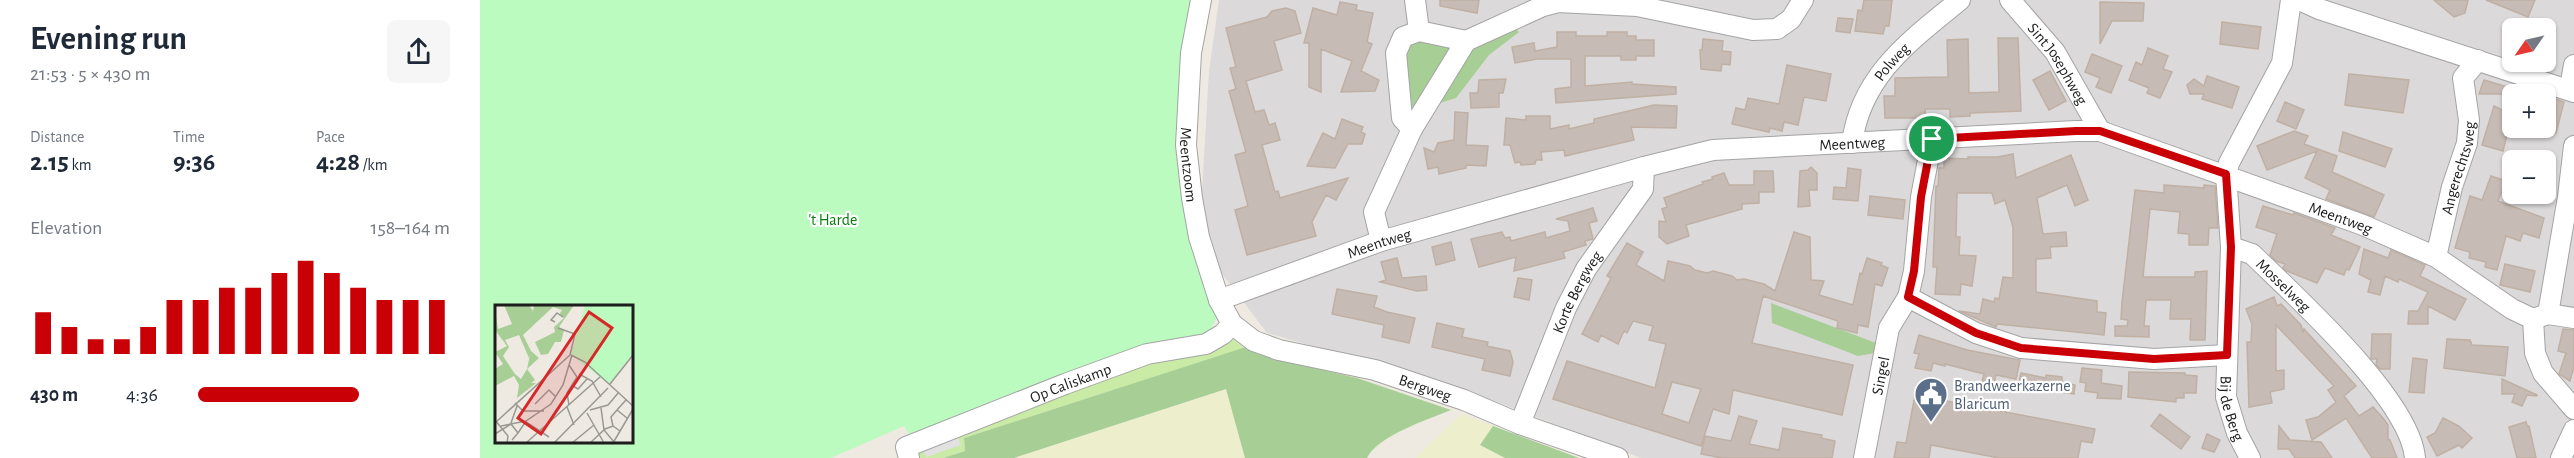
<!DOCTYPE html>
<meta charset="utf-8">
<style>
:root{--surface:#fff;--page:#f6f6f7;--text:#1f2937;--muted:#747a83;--accent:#c90005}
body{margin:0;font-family:"Alegreya Sans",sans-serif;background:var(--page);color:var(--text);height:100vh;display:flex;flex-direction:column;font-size:22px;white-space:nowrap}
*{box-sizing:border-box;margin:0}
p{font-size:20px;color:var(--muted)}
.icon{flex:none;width:33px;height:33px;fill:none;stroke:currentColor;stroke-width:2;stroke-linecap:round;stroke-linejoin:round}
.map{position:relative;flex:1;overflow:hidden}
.side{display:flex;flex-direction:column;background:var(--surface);width:480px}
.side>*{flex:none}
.needle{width:39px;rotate:236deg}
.fabs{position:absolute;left:2022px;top:18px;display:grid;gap:12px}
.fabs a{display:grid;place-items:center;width:54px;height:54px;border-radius:9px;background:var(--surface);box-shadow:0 2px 4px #0004;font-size:30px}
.pin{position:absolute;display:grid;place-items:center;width:51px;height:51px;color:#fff;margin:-26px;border:3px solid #fff;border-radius:50%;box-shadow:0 2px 6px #0007}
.round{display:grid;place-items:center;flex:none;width:63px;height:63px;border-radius:9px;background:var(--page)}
.overview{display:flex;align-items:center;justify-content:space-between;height:102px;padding:0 30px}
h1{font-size:33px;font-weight:700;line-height:45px}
.metrics{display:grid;grid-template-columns:repeat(3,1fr);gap:9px;height:102px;padding:6px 30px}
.metrics div{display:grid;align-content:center}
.metrics b{font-size:26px;font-weight:700}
.metrics small{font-size:16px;font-weight:400}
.metrics p{font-size:16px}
.chart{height:168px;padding:12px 30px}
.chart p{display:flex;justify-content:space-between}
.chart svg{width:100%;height:108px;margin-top:6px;stroke:var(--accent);stroke-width:6}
ul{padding:0 30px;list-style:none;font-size:20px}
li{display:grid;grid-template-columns:96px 72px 1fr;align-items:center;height:45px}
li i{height:15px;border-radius:8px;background:var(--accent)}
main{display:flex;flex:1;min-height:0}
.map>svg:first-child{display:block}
.residential{fill:#dbd9d9;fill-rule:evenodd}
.farmland{fill:#edeecc}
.grass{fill:#c9eba5}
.forest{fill:#a7cf95}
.park{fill:#bcfbbf;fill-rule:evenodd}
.parking{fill:#e1e1e1}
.building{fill:#c6bcb5;stroke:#c0b0a4;stroke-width:1.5;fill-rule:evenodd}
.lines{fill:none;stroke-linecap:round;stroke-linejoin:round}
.minor-casing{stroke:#a4a4a4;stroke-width:22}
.minor{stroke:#fff;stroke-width:20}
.route-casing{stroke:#fff;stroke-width:12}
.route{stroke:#c90005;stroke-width:8}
.labels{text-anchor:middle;stroke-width:4.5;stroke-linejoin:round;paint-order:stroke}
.street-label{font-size:16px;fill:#1d1d1d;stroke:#fff}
.park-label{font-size:16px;fill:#077e0e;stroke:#fff}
.service-label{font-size:16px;fill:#4e5e75;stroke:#fff;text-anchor:start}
.inset-road{fill:none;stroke:#9a9893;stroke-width:1.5}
.view{fill:#d62828;fill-opacity:0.15;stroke:#d62828;stroke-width:3}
.inset-edge{fill:none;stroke:#1d1d1d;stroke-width:3}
</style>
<main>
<section class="side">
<div class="overview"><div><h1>Evening run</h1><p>21:53 · 5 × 430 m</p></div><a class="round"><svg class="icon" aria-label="share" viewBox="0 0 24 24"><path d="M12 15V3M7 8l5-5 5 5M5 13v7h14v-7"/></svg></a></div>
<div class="metrics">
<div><p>Distance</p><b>2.15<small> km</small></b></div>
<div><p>Time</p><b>9:36</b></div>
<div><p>Pace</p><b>4:28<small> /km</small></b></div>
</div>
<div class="chart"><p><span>Elevation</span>158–164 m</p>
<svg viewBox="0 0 160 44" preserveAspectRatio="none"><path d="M5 44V27M15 44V33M25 44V38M35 44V38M45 44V33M55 44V22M65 44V22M75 44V17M85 44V17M95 44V11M105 44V6M115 44V11M125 44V17M135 44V22M145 44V22M155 44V22"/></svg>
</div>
<ul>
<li><b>430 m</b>4:36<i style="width:64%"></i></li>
</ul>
</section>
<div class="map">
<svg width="2094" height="458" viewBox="0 0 2094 458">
<rect width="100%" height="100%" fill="#eeeae2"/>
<path class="residential" d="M739,0H2094V458H1161L1020,403L931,374L787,333L719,243L729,71ZM2032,28H2066V62H2032ZM2032,94H2066V128H2032ZM2032,160H2066V194H2032Z"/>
<path class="farmland" d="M747,389L765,458H534Z
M982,414L1013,426L1000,445L1025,458H935Z"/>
<path class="grass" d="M753,339L764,348L484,438L485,451L463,458H435L437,452L442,448L447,457L477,444L474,435L666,363Z"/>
<path class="forest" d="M1028,22L1039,32L1009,55L976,98L953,105L992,40Z
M926,32L970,47L973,57L934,117L923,51Z
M1291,303L1396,343L1395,353L1378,356L1292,323Z
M769,346L800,360L877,378L971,410C949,419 897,436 887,458H765L746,389L534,458H463L485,451L484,438Z
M1013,426L1099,458H1025L1000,445Z"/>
<path class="park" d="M0,0H717L703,105L738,315L729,333L430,436L424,426L351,458H0ZM16,306H152V442H16Z"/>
<path class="parking" d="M476,432L481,445L446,457L442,447Z"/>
<path class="building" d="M960,0H999L997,13L960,6Z
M1384,0H1412L1409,26H1405L1403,34L1375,31L1378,10L1382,11Z
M1954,0H1988L1985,13L1974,17Z
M2006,0H2055L2048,17Z
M860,2L877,5L876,10L893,13L887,42L892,44L881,71L899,80L895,91L861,92L872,61L841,49V92L829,87V43H824L833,8L857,15Z
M1620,2L1664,3L1663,21H1632L1620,44Z
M806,8L815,11L821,33L794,41L802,70L766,81L775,112L784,110L789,125L795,123L800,140L782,145L795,192L798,191L800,198L868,178L856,200L846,195L832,222L836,236L767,255L755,210L768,206L755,155L766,152L749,91L756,89L750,68L756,67L746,28L787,17L792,11Z
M1358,18L1373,19L1370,33L1356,31Z
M1742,22L1781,27L1778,49L1740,44Z
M1077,32H1096V36H1127V32H1147V36H1156V40H1174V56H1156V60H1141V56H1105V86L1152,82V84L1196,87V94L1076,103L1075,89L1091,87V59H1057L1035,63L1032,47L1054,43L1055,51L1077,47Z
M1518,38H1538L1541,111L1490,113V116L1470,117V109H1445L1446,118H1405L1404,96H1415V78L1468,77L1467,40L1488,39L1489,93L1519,92Z
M1223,39L1243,41L1242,51L1251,52L1250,65L1242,64L1241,71L1221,69L1220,50H1222Z
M1668,48L1688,56L1683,69L1692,72L1680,98L1667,93L1669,88L1649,80L1656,62L1662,65Z
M1612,54L1642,66L1631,93L1616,87L1620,78L1605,72Z
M1307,65L1351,74L1346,101L1324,97L1318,125L1304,122L1302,131L1290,128L1289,132L1252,124L1256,108L1265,110L1268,98L1299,104Z
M1570,71L1586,101L1569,110L1553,80Z
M1869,74L1929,80L1923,113L1865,105Z
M1727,76L1759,87L1752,108L1722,99L1724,94H1710L1707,85L1714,79L1724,86Z
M1026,79L1023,93H1019V107L991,108L990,93H998L999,80Z
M2004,80L2041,91L2040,94H1999Z
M2066,95L2084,102L2076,133L2066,131Z
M1805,102L1824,110L1816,129L1797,121Z
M1174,105L1197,106L1196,128L1151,127L1154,140L1085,156L1084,150L1061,152L1062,160H1056L1055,164L1041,165L1040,162L1035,163L1030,145H1024L1026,118L1046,120V116H1070V129L1089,125V129L1114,123V119Z
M2014,106L2032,115L2023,151L2002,145Z
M975,112L988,113L986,145L1008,146L1006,166L986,165V168L959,174L958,167L948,169L944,148L954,152L958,143L974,140Z
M862,119L883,127L881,132L885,134L882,144H868L855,168L827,166L843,133L855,139Z
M1814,131L1828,136L1824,144L1857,156L1852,172L1904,195L1894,217L1846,199L1850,190L1825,178L1837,151L1787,170L1777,146Z
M1863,132L1912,149L1905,167L1859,151Z
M1533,154L1536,178L1591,155L1608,200L1595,206L1587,185L1557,198L1563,234L1586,232L1587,246L1570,247L1571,258L1556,259V292L1617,301V312L1626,313L1624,335L1517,324L1516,327L1479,311L1500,314L1503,299L1514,302L1515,298L1519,299L1523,277L1533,278V227L1525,200L1515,204L1512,193H1477L1476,237H1480L1479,255L1496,256L1492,286L1481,284L1480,295L1455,294L1457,267H1453L1456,186H1458L1459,168H1464V158L1488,159V157H1518Z
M1331,167L1337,173V190H1329L1330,206L1318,207L1320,171L1328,170Z
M1368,168L1381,170L1378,201L1353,199L1354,187L1366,188Z
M1274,171H1293L1294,192H1279V203L1262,204V209L1206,225L1209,236L1187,244L1179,237V221L1186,222L1182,209L1187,207L1184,198L1223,184L1222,182L1233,179L1232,177L1244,173L1249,185H1274Z
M2011,176L2026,181L2018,201L2064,218L2059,238L2043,233L2040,241L2026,236L2017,270L2005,267L2006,262L1989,258L1990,252L1975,248L1990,196L2002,200Z
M1684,185L1724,188V185L1735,186L1738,228H1729L1728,245H1709V234L1698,233L1700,212L1670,209L1663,277H1715V272L1727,271L1725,340H1710L1711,319H1690L1691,300H1666L1664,326H1669V337L1635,336V326H1647L1648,320L1641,319L1642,302L1655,190L1684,193Z
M1390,196L1425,200L1423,219L1388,215Z
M1783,206L1813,215L1814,213L1855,228L1851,235L1880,247L1869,270L1866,269L1864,275L1845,268L1837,283L1807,271L1803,268L1805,264L1796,261L1790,255L1797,234L1776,227Z
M1113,208L1117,221L1109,223L1113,239L1105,241L1106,245L1083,252L1085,258L1034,271L1036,257L999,267L991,239L1022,232L1025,238L1030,237L1031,241L1065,232L1066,238L1090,231L1088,221L1076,219Z
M1314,232L1330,237L1331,280L1344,281L1339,295L1373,305L1380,273L1382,274L1387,258L1402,263L1401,265L1408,268L1402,286L1395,284L1388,327L1378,325L1377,333L1357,328L1358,321L1283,296L1272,343L1373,365L1362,415L1253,390L1249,414L1233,409L1221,446L1073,399L1087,361L1175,388L1186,344L1169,340L1173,326L1153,321L1147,333L1144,331L1138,344L1121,335L1118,342L1102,334L1131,278L1127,276L1147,243L1163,252L1159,254H1162L1156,265L1184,281L1188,261L1210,266L1215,270L1227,273L1233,271L1252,276L1257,280L1264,279L1284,284L1295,291ZM1192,382L1221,389L1209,423L1182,414Z
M971,242L975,260L956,265L952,247Z
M1884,249L1908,258L1911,250L1945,265L1940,276L1986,299L1975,320L1948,306V324H1928L1929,311H1938L1948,292L1919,279L1918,282L1905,276L1900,295L1888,292L1891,280L1879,274Z
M917,258L922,278L946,276L947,290L937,291L900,282L906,280L901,262Z
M2025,264L2055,271L2050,292L2020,285Z
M1038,278L1052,280L1049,300L1034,297Z
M857,289L897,296L894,307L907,312L935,318L929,343L902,337L904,325L852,314Z
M1794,297L1797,306L1801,304L1821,325L1823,332L1824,329L1876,386L1864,396L1879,416L1893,407L1903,418L1908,425V439L1910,440L1917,458H1892L1866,418L1832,440L1826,420L1838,417L1856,402L1848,390L1854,386L1796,325V371L1804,370V389L1790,392L1792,403L1769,407L1767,342H1771L1772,324L1766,309Z
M957,323L984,329L982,337L1008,342L1007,346L1030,351L1033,362L1030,376L1002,370L1005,359L952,347Z
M2083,329L2094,330V367L2090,381L2079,374L2086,353L2078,351Z
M1892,334H1911L1910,369H1900L1896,365L1897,359H1891Z
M1439,335L1487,350L1540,360L1536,379L1516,375L1514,384L1502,382L1504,374L1465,364V366L1453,363L1451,371L1435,368L1439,354L1434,353Z
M1967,339L1990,340L1992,345L2028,347L2025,376L1964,368Z
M1933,358L1947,360L1944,393L1929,392Z
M1602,368L1622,370L1621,383L1642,386L1641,399L1617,398L1618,393L1605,391L1606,383L1600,382Z
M1649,372L1705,373V375L1717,376L1716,393H1704V398H1696V402L1648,397Z
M1541,373L1566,378V375L1582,377V382L1595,385L1594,394L1538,386Z
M2022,379L2057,395V396L2047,395L2042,406L2032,402L2035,394H2022Z
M1435,395L1615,429L1612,443L1601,441L1598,458H1519L1451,445L1449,458H1414L1417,442L1426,443Z
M1680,414L1710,437L1701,449L1671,426Z
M1259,416L1277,421L1269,444L1299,450L1303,428L1342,435L1341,438L1355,441L1352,458H1242L1221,454L1225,436L1251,441Z
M1963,418L1979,426L1992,438L1982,448L1979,445L1957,456L1947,437L1955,433Z
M2046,422L2047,426H2049L2056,458H2037L2029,427Z
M1799,426L1810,440L1841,442L1852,458H1815L1809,449H1798Z
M1727,434L1740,440L1734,452L1722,448Z"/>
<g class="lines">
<g class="minor-casing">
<g id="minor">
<path id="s1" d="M721,0L711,53L706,145L712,198L719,237L739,300L752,324L774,341L799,350L895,370L984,400L1040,424L1138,458"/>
<path d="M935,0L939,31"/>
<path id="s2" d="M1530,0L1575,52L1620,131"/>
<path id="s3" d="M1811,0L1802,63L1749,163L1746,174L1751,247L1772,254C1815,296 1930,399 1935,458"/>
<path d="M1819,0L1839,9L2094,92"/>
<path d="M2094,65L2091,82L2094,91"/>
<path d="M932,129L922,118L916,53L923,37L939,31L986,41"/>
<path d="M1452,139L1441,197L1434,271L1428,297L1496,333L1541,348L1674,359L1747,355"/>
<path id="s4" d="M1372,143C1381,75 1431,40 1480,0"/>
<path d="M901,241L894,212L932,129L986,41L1063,6L1078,2L1157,6L1273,30L1297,29L1311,19L1323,0"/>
<path id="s5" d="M1751,247L1746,397L1757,433L1770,458"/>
<path id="s6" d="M1956,257L1972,187L1987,143L1989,120L1983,78L1998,60"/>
<path id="s7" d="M739,300L901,241L1164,167L1233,150L1596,131H1620L1883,225L1956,257L2032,309L2053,319L2068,314L2094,318"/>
<path d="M2068,314L2088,197L2094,146"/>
<path d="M2053,319L2055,353L2063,373L2094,409"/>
<path id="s8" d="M1040,424L1086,308L1106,269L1163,189L1164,167"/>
<path id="s9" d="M429,458L426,447L585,384L667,354L726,344L743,334L752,324"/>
<path id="s10" d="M1384,458L1409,328L1428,297"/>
<path d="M2081,458L2094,430"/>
</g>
</g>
<use href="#minor" class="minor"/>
</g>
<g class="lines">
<g class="route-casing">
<path id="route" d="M1596,131H1620L1746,174L1751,247L1747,355L1674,359L1541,348L1496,333L1428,297L1434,271L1441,197L1452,139Z"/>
</g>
<use href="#route" class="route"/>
</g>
<defs>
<g id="civic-pin" transform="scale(1.725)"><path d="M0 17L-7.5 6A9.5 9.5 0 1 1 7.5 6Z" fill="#5c6f8a" stroke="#fff"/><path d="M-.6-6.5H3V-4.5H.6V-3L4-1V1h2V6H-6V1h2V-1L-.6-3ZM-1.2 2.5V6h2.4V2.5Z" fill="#fff"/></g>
</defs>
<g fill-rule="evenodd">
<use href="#civic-pin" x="1451" y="394"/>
</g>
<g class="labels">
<g class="street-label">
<text dy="6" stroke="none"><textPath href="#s4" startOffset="92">Polweg</textPath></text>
<text dy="6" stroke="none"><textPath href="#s2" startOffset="80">Sint Josephweg</textPath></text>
<text dy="6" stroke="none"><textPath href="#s7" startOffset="656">Meentweg</textPath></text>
<text dy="6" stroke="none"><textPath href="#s1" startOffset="166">Meentzoom</textPath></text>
<text dy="6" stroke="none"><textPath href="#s6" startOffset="92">Angerechtsweg</textPath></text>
<text dy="6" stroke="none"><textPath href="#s7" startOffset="1160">Meentweg</textPath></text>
<text dy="6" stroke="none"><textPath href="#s7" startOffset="170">Meentweg</textPath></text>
<text dy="6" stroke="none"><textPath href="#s3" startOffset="328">Mosselweg</textPath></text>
<text dy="6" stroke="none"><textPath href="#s8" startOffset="144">Korte Bergweg</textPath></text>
<text dy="6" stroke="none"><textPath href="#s10" startOffset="84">Singel</textPath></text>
<text dy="6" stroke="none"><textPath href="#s9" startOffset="188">Op Caliskamp</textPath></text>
<text dy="6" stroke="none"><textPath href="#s1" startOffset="538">Bergweg</textPath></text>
<text dy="6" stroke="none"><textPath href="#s5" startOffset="162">Bij de Berg</textPath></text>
</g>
<g class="park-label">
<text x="353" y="225">'t Harde</text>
</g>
<g class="service-label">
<text x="1474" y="391">Brandweerkazerne<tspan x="1474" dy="18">Blaricum</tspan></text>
</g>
</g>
<g transform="translate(15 305)">
<rect width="138" height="138" fill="#eeeae2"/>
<path d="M9,0H34L38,6L39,0H79L64,22L69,25L66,37H60L53,49L46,50L40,37L60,27L59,22L69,13L64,10L67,5L58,2L28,30L36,46L44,53L32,64L35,50L34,53L24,30L10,35L14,42L8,51L20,69L26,74L32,64L40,75L36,78H41L22,93L24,80L19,71L0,81V64L8,59L0,47L12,41L0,25V6L3,24L17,19Z" fill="#a7cf95"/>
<path d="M90,0H138V49L114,79L76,50Z" fill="#bcfbbf"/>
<path class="inset-road" d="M60,17L56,15L62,8L68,12M63,23L80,29L75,50M76,50L90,57L138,101M84,69L97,76L106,92M115,79L138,50M78,81L83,84L92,74M131,95L122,105L132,113M20,98L28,106H49M40,99L54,85L61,92M74,100L72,88L82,72L74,60M72,102L79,120M106,103L109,125L119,137M95,105L113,100L124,87M92,108L109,138M0,115L13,131L12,138M1,117L75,50M31,117L54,132M16,118L22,101M16,119L23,128L17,135M6,121L31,116M118,121L116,112L122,105M23,128L31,116L56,99L68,80L77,50M0,129L16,119M31,138L105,72M59,138L113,83M77,138L99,120M95,138L110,124L118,121L125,126M118,138L138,104"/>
<path class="view" d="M94,7L117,23L46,129L23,113Z"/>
<rect width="138" height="138" class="inset-edge"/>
</g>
</svg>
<div class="fabs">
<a><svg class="needle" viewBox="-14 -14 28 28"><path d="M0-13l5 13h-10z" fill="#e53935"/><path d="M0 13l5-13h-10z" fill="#747a83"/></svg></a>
<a>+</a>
<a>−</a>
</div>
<div class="pin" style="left:1452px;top:139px;background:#1e9e55"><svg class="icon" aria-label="arrive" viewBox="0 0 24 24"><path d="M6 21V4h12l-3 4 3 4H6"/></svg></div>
</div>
</main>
